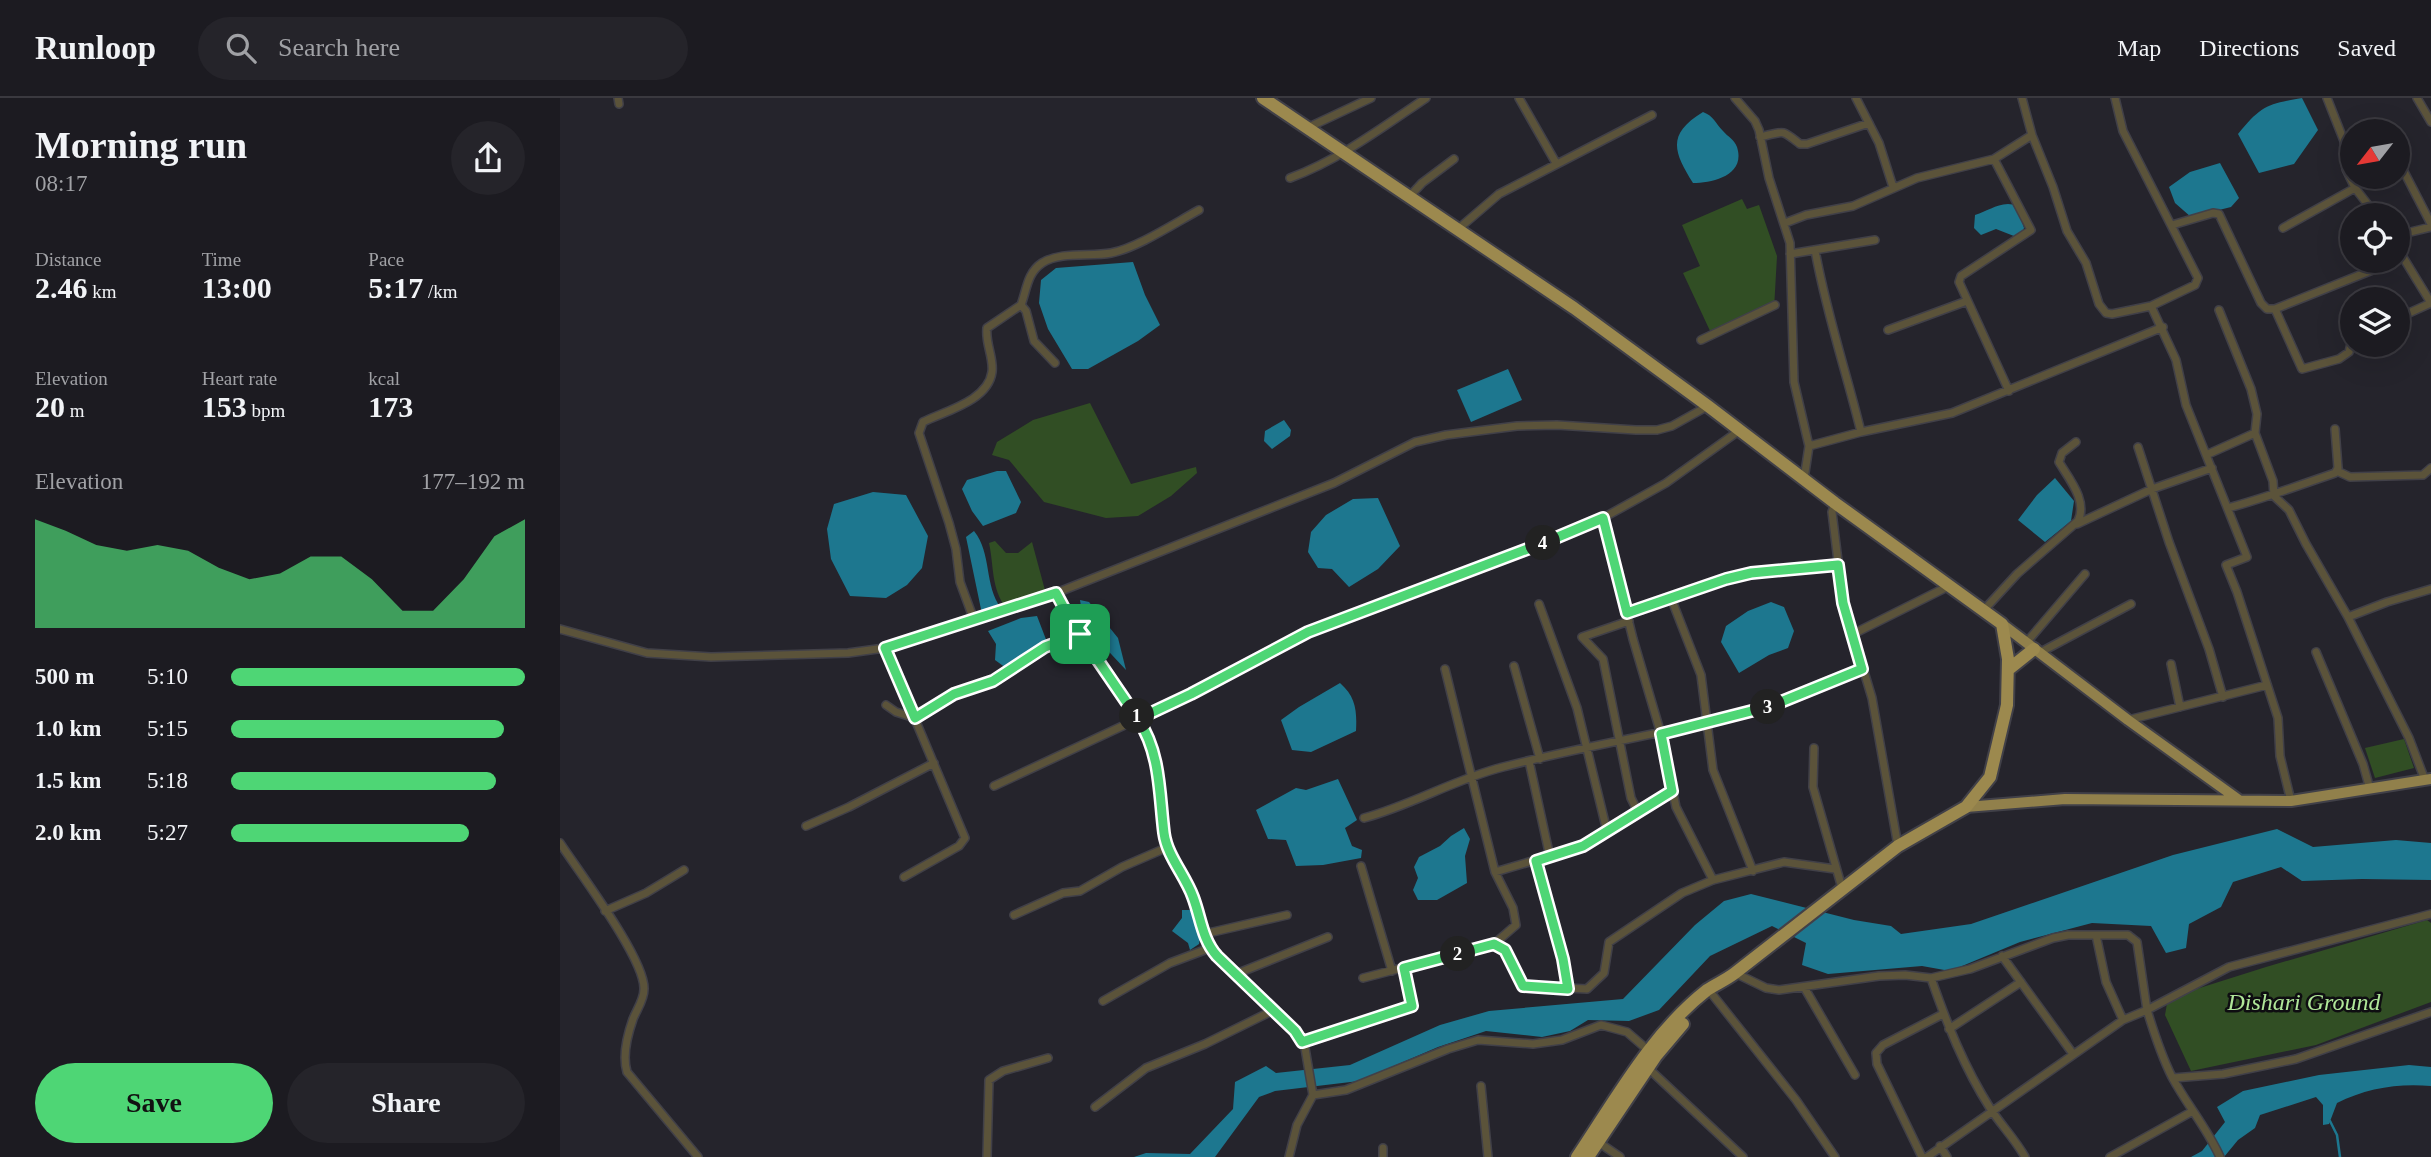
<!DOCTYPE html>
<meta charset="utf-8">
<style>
:root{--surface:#1c1b21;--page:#25242a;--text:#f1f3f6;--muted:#a0a1a5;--line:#3a393f;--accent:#4ed675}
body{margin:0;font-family:Georgia,serif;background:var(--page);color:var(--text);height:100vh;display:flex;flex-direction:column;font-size:26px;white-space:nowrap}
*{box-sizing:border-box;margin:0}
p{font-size:23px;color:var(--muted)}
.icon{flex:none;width:38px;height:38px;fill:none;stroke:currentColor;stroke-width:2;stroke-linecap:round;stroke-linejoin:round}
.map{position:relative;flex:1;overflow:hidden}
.sheet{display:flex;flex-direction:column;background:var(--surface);width:560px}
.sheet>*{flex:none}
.needle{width:46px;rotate:239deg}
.buttons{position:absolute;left:1780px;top:21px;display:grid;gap:14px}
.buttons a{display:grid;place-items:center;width:70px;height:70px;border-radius:50%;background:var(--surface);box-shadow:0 7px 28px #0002,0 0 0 2px var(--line);font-size:35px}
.pin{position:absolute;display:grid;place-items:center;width:60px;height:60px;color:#fff;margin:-30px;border-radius:14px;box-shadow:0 4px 10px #0006}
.km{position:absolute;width:35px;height:35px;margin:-18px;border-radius:50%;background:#222;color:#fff;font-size:19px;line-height:35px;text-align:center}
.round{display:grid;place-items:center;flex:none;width:74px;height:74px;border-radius:37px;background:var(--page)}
.summary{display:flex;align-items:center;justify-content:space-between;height:119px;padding:0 35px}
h1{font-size:38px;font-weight:800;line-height:52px}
.metrics{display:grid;grid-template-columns:repeat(3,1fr);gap:10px;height:119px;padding:7px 35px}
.metrics div{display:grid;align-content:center}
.metrics b{font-size:30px;font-weight:800}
.metrics small{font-size:19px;font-weight:400}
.metrics p{font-size:19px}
.chart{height:196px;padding:14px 35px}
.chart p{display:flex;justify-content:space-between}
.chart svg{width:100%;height:126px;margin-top:7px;fill:var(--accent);opacity:.7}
.cta{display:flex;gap:14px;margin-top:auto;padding:14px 35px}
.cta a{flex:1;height:80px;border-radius:42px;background:var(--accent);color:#111;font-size:28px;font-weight:800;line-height:80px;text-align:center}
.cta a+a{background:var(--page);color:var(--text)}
ul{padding:0 35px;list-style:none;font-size:23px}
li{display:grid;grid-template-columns:112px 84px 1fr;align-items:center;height:52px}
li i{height:18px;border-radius:9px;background:var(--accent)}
header{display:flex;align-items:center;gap:42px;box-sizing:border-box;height:98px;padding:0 35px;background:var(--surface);border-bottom:2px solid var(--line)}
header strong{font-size:33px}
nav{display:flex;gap:38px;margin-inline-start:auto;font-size:24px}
.search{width:490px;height:63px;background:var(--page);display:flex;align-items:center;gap:18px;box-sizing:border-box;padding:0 24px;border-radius:38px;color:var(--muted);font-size:26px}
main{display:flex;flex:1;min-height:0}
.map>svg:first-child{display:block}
.green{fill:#314e24}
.water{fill:#1d778f}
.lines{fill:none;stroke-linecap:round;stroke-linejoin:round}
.stream{stroke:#1d778f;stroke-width:2.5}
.minor-casing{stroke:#414048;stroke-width:10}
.primary-casing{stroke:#414048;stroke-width:14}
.trunk-casing{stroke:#414048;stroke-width:16}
.minor{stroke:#5b533a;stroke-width:7}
.primary{stroke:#91804b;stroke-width:10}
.trunk{stroke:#9c894e;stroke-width:12}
.route-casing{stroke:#fff;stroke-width:14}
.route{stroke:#4ed675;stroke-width:9}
.labels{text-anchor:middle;stroke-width:5;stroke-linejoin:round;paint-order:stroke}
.park-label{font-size:24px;font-style:italic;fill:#b0e799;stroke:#0e0d11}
</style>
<header>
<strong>Runloop</strong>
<div class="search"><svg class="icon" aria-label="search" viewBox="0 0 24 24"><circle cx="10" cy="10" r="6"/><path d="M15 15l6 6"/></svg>Search here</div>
<nav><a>Map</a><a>Directions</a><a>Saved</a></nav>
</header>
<main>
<section class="sheet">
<div class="summary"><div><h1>Morning run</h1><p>08:17</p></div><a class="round"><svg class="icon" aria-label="share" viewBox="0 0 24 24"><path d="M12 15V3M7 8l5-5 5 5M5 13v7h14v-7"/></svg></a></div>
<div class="metrics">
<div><p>Distance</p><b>2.46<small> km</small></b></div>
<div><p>Time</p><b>13:00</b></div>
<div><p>Pace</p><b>5:17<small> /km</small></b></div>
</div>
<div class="metrics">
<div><p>Elevation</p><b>20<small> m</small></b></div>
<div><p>Heart rate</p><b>153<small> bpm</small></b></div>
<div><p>kcal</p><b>173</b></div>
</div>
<div class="chart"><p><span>Elevation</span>177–192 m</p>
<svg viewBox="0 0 160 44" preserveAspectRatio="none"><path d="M0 44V6L10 10L20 15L30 17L40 15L50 17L60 23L70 27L80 25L90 19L100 19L110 27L120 38L130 38L140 27L150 12L160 6V44z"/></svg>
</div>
<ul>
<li><b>500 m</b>5:10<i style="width:100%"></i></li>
<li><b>1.0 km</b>5:15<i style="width:93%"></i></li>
<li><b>1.5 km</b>5:18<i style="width:90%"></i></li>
<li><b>2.0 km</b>5:27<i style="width:81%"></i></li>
</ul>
<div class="cta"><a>Save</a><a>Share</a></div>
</section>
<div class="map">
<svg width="1871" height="1059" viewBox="0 0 1871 1059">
<rect width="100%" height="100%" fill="#25242c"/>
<path class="green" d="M1182,101L1187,111L1199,107L1217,158L1214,211L1151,235L1123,175L1140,168L1122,127Z
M530,305L571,386L636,369L637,375L611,398L578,418L546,420L484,404L449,362L432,357L437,344L473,322Z
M435,443L446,455H458L472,444L486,496L446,510C431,490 434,468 429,445Z
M1844,641L1854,670L1815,680L1805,650Z
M1867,822L1871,825V904L1756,947L1631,973L1605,917L1608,900L1706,869Z"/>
<path class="water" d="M1742,0L1758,32L1734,66L1699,75L1678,36C1701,8 1707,6 1742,0Z
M1143,14C1154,18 1155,25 1163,33C1168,39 1174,41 1177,49C1186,77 1153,85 1133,85C1113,53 1107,36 1143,14Z
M1660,65L1679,100L1671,109L1631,119L1615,105L1609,89L1630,74Z
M1448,106L1457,107L1464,130L1459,140L1436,131L1421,137L1414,130L1415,117C1427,113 1435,107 1448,106Z
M573,164L585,197L600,227L578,243L528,271H512L488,231L479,205L481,182L496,170Z
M948,271L962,302L911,324L897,292Z
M724,322L731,332L730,338L712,351L704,343L705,333Z
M437,373H446L461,404L456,415L423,428L412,413L402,391L407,382Z
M1495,380L1514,403L1511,423L1485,444L1458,422L1477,397Z
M313,394L346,397L368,438L362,470L347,487L326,500L290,498L271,461L267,431L274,406Z
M818,400L840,448L818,471L789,489L772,471L758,470L748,454L751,434L766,417L793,401Z
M414,433C432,455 424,488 441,510L422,516L406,439Z
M520,502L529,504L558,540L566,572L524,527Z
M1211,504L1224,509L1234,533L1228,550L1209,557L1179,575L1161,544L1166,528L1188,513Z
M477,518L487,544L446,570L435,562L436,546L428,533L461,520Z
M780,585C796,599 797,613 796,633L751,654L732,652L721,622L739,609Z
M778,681L797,722L785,730L792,748L802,752L801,760L763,767L736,768L726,742L708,741L696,712L736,690L746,692Z
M904,730L910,741L905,758L907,785L877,802H858L853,792L858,780L854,769L859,759L880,748L891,738Z
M1717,731L1753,749L1836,742L1871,745V782L1802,781L1742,783L1721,769L1673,784L1661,809L1629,826L1626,850L1606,855L1591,828L1532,825L1460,844L1390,873L1362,868L1268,876L1242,867L1246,845L1212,828L1150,858L1099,912L1069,923L1028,922L1010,933L982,939L926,933L878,949L799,983L715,993L699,999L655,1059H574L586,1055L630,1056L673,1011L675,984L706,968L716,975L790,967L880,927L929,913L1063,901L1135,827L1164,803L1191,796L1294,822L1331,828L1341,836L1411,826L1613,757Z
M622,812H634L640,840L639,846L630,852L628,845L612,833L622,820Z
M1849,967L1871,969V988C1839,985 1806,990 1777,1005L1769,1026L1763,1027V1007L1756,999L1700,1017L1695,1030L1678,1042L1664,1059H1631L1642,1053L1665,1024L1657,1009L1683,993L1759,977Z"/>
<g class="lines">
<path class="stream" d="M1770,1023L1777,1037L1780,1059"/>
<g class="minor-casing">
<path id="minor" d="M58,0L59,6
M959,0L996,65
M1175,0L1195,23L1199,32L1209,80L1230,145L1234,284L1249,348L1244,381
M1296,0L1319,45L1333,89
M1462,0L1472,37L1493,89L1507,133L1526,165L1539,206L1546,215L1552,216L1591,208L1616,262L1626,307L1687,459L1666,467L1677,494L1718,620L1720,658L1731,703
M1555,0L1563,33L1638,180L1635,187L1591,208
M1767,0L1784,43L1786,71L1795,90L1816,117
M1857,0L1871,24
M747,30L811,0
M1200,39C1225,33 1221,31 1240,46H1247L1309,25
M1434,61L1471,132L1401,178L1399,184L1449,293
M1838,62L1871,126
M730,80C779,62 823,29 866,0
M849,99L862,85L894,61
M1225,125L1246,117L1293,108L1357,80L1434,61L1472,37
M1612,127L1653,115L1659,116L1701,205L1707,211H1715L1835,163
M1723,130L1795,90
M897,132L939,96L1092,17
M1838,137L1871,129
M1838,151L1871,205
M1255,152C1266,214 1286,273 1301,334
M1230,156L1315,142
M461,207L466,213L474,243L495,265
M1715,211L1742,271L1779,261L1789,254L1792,242
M1659,212L1691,291L1697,316L1695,335L1713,383L1714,398L1729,412L1746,446L1788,519L1849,640L1865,682
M1838,220L1871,205
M1328,232L1407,203
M1141,242L1215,207
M1249,348L1301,334L1392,315L1603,229
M1578,349L1609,444L1649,551L1663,599
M1646,357L1695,335
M1777,373L1790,379L1863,377L1871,370
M1275,405L1272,414L1283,504L1312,600L1338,748
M1668,410C1705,400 1740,387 1775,375L1778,370L1775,331
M1043,420L1073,541L1101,636L1116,709L1153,782
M1517,426L1592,391L1652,370
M496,495C522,550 571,593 593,650C603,678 600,707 604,735C607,758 625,777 633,799C641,820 642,841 657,858L735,933L745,950L753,997L737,1027L729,1059
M1111,500L1141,577L1153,672L1193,773
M979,506L1017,610L1047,733
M1423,513L1457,476L1518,423C1528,403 1509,381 1499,364L1502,355L1516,344
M1067,515L1166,481L1191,475L1278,467
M1788,519L1827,504L1871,491
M414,522L400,484L396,451L389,425L359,335L363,324C385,313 428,303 432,274C434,260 425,245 427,230L461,207C467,191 467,175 482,165C501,153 530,159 551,155C577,150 615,125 639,112
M1069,523L1022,539L1043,561L1071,700L1078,714
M0,531L87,555L151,559L288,555L332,549L496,495L774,385L855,344L886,337L957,328L997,327L1076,332H1097L1112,328L1148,308
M1291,537L1389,488
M1466,545L1525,476
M325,550L405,740L399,748L344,779
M1756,554L1803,666L1810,691
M1479,555L1571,506
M1611,566L1620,609
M954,568L980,661
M885,571L935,774L953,810L956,827L934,846
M326,607L336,614L355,620L394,596L433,583L485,549L520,536
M1568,622L1707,587
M1254,650L1253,689L1282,790
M969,663L990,759
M434,688L631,596L748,534L1043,420L1106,385L1180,332
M804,720C852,707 895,681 943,669C1031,646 1121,633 1208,609C1241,600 1272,584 1302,571
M246,728L289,709L374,665
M0,745C19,774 85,861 84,891C84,902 77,911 73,921C67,938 62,957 67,974L138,1059
M976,763L1003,861L1008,891
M801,768L832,873
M935,774L1023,748L1112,693
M45,813L86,795L124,772
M454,817L503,795L520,793L562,769L608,749
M644,836L727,817
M1536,837L1546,884L1563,922
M1442,858L1513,956
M1175,875L1206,890L1219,892L1319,878L1345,877L1371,880L1410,871L1493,840L1508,837H1568L1577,844L1587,912L1669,869L1871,816
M676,876L768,839
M803,880L934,846L945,852L963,888L1027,891L1044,875L1049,844L1122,795L1153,782L1224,764L1275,771
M1371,880C1387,926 1404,969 1430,1010C1441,1027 1455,1041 1465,1059
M1244,889L1295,977
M1152,896L1236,1002L1275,1059
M543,903L610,865L650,850
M1389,931L1461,884
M742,944L852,908L844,870
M1088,970L1183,1059
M1613,980L1663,976L1736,961L1871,914
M921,988L928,1059
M753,997L786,992L888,951L918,942L973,946L1002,942L1041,927L1067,934L1089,953
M535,1009L586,970L645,946L714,912
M1038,1044L1060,1059
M1380,1048L1387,1059
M823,1050V1059
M427,1059L429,982L443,973L488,960
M1362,1059L1317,966L1316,955L1323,947L1383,916
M1367,1059L1563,922L1587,912C1594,935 1601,957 1612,979C1627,1007 1647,1030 1660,1059
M1550,1059L1633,1013"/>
</g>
<g class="primary-casing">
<path id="primary" d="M1442,526L1568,622L1679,702
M1406,709L1505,701L1731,703L1871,681"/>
</g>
<g class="trunk-casing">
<path id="trunk" d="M703,0L1014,210L1148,308L1275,405L1442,526L1448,561L1447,607L1430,679L1406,709L1338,748L1175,875C1166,882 1156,886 1147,892C1091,936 1056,1001 1017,1059
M1449,571L1474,551
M1028,1059L1096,958L1123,926"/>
</g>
<use href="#minor" class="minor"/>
<use href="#primary" class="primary"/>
<use href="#trunk" class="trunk"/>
</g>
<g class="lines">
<g class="route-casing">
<path id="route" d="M520,536L485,549L433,583L394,596L355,620L325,550L496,495L511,523L578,621C601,656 599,695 604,735C607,758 625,777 633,799C641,820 642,841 657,858L735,933L742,944L852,908L844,870L934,846L945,852L963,888L1008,891L1003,861L976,763L1023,748L1112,693L1101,636L1211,608L1302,571L1283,505L1278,467L1191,475L1166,481L1067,515L1043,420L986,444L748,534L631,596L578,621L520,536"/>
</g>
<use href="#route" class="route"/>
</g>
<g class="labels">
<g class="park-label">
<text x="1744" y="912">Dishari Ground</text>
</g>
</g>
</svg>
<div class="buttons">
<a><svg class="needle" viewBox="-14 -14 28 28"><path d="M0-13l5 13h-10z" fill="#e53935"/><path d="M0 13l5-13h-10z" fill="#a0a1a5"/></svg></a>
<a><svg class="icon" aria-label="locate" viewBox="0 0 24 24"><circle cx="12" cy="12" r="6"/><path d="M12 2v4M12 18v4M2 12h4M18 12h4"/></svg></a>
<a><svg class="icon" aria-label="layers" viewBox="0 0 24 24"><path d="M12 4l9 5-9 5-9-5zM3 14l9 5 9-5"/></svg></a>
</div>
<div class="pin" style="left:520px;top:536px;background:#1e9e55"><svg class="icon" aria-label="arrive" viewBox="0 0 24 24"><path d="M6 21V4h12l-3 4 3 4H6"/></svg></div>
<b class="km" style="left:577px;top:618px">1</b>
<b class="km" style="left:898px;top:856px">2</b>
<b class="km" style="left:1208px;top:609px">3</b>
<b class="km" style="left:983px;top:445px">4</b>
</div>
</main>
